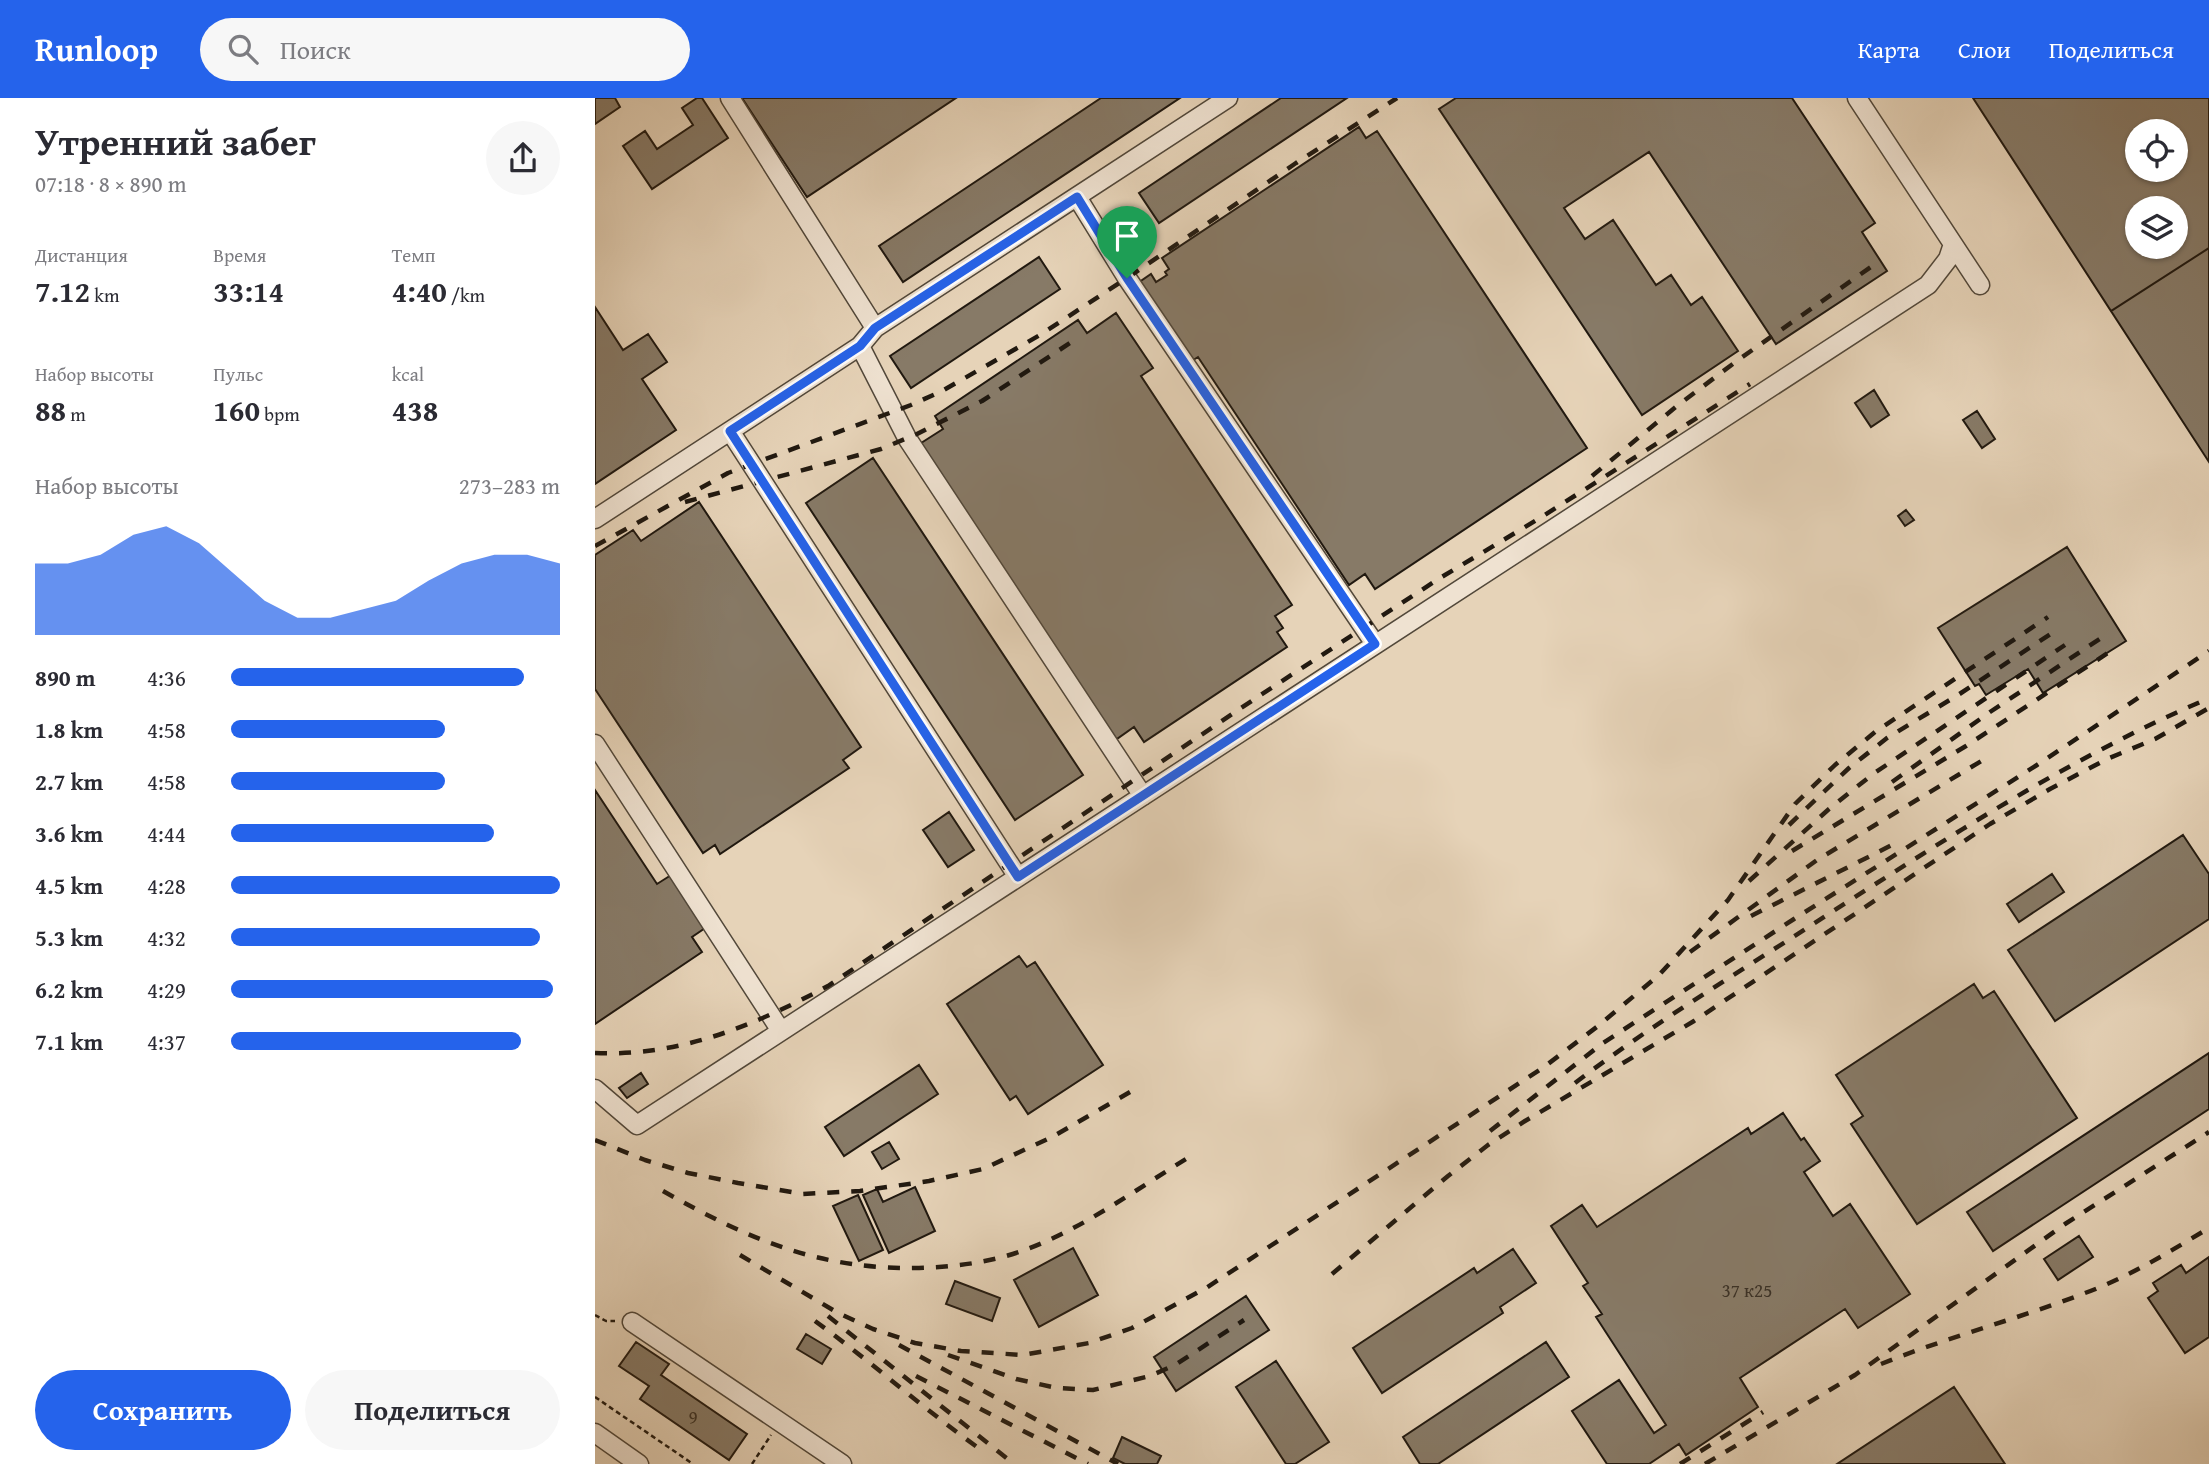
<!DOCTYPE html>
<html lang="ru">
<meta charset="utf-8">
<style>
:root{--surface:#fff;--page:#f7f7f7;--text:#2b2b33;--muted:#7c7c81;--accent:#2563eb}
body{margin:0;font-family:"Gentium Book Plus",serif;background:var(--page);color:var(--text);height:100vh;display:flex;flex-direction:column;font-size:26px;white-space:nowrap}
*{box-sizing:border-box;margin:0}
p{font-size:23px;color:var(--muted)}
.icon{flex:none;width:38px;height:38px;fill:none;stroke:currentColor;stroke-width:2;stroke-linecap:round;stroke-linejoin:round}
.map{position:relative;flex:1;overflow:hidden}
.details{display:flex;flex-direction:column;background:var(--surface);width:595px}
.details>*{flex:none}
.fabs{position:absolute;left:1530px;top:21px;display:grid;gap:14px}
.fabs a{display:grid;place-items:center;width:63px;height:63px;border-radius:50%;background:var(--surface);box-shadow:0 2px 5px #0004;font-size:35px}
.pin{position:absolute;display:grid;place-items:center;width:60px;height:60px;color:#fff;margin:-72px -30px;border-radius:50% 50% 50% 0;rotate:-45deg;box-shadow:0 0 7px #0007}
.pin .icon{rotate:45deg}
.round{display:grid;place-items:center;flex:none;width:74px;height:74px;border-radius:37px;background:var(--page)}
.summary{display:flex;align-items:center;justify-content:space-between;height:119px;padding:0 35px}
h1{font-size:38px;font-weight:600;line-height:52px}
.figures{display:grid;grid-template-columns:repeat(3,1fr);gap:10px;height:119px;padding:7px 35px}
.figures div{display:grid;align-content:center}
.figures b{font-size:30px;font-weight:600}
.figures small{font-size:19px;font-weight:400}
.figures p{font-size:19px}
.chart{height:196px;padding:14px 35px}
.chart p{display:flex;justify-content:space-between}
.chart svg{width:100%;height:126px;margin-top:7px;fill:var(--accent);opacity:.7}
.cta{display:flex;gap:14px;margin-top:auto;padding:14px 35px}
.cta a{flex:1;height:80px;border-radius:42px;background:var(--accent);color:#fff;font-size:28px;font-weight:600;line-height:80px;text-align:center}
.cta a+a{background:var(--page);color:var(--text)}
ul{padding:0 35px;list-style:none;font-size:23px}
li{display:grid;grid-template-columns:112px 84px 1fr;align-items:center;height:52px}
li i{height:18px;border-radius:9px;background:var(--accent)}
header{display:flex;align-items:center;gap:42px;box-sizing:border-box;height:98px;padding:0 35px;background:var(--accent);color:#fff}
header strong{font-size:33px}
nav{display:flex;gap:38px;margin-inline-start:auto;font-size:24px}
.search{width:490px;height:63px;background:var(--page);display:flex;align-items:center;gap:18px;box-sizing:border-box;padding:0 24px;border-radius:38px;color:var(--muted);font-size:26px}
main{display:flex;flex:1;min-height:0}
.map>svg:first-child{display:block}
.building{fill:#877a67;stroke:#211910;stroke-width:2;fill-rule:evenodd}
.lines{fill:none;stroke-linecap:round;stroke-linejoin:round}
.minor-casing{stroke:#52483a;stroke-width:21}
.path{stroke:#211910;stroke-width:2.5;stroke-dasharray:5 3.5;stroke-linecap:butt}
.minor{stroke:#efe2d1;stroke-width:18}
.rail{stroke:#211910;stroke-width:4.5;stroke-dasharray:12 12;stroke-linecap:butt}
.route-casing{stroke:#fff;stroke-width:14}
.route{stroke:#2563eb;stroke-width:9}
.labels{text-anchor:middle;stroke-width:5;stroke-linejoin:round;paint-order:stroke}
.number-label{font-size:19px;fill:#3a3126}
</style>
<header>
<strong>Runloop</strong>
<div class="search"><svg class="icon" aria-label="search" viewBox="0 0 24 24"><circle cx="10" cy="10" r="6"/><path d="M15 15l6 6"/></svg>Поиск</div>
<nav><a>Карта</a><a>Слои</a><a>Поделиться</a></nav>
</header>
<main>
<section class="details">
<div class="summary"><div><h1>Утренний забег</h1><p>07:18 · 8 × 890 m</p></div><a class="round"><svg class="icon" aria-label="share" viewBox="0 0 24 24"><path d="M12 15V3M7 8l5-5 5 5M5 13v7h14v-7"/></svg></a></div>
<div class="figures">
<div><p>Дистанция</p><b>7.12<small> km</small></b></div>
<div><p>Время</p><b>33:14</b></div>
<div><p>Темп</p><b>4:40<small> /km</small></b></div>
</div>
<div class="figures">
<div><p>Набор высоты</p><b>88<small> m</small></b></div>
<div><p>Пульс</p><b>160<small> bpm</small></b></div>
<div><p>kcal</p><b>438</b></div>
</div>
<div class="chart"><p><span>Набор высоты</span>273–283 m</p>
<svg viewBox="0 0 160 44" preserveAspectRatio="none"><path d="M0 44V19L10 19L20 16L30 9L40 6L50 12L60 22L70 32L80 38L90 38L100 35L110 32L120 25L130 19L140 16L150 16L160 19V44z"/></svg>
</div>
<ul>
<li><b>890 m</b>4:36<i style="width:89%"></i></li>
<li><b>1.8 km</b>4:58<i style="width:65%"></i></li>
<li><b>2.7 km</b>4:58<i style="width:65%"></i></li>
<li><b>3.6 km</b>4:44<i style="width:80%"></i></li>
<li><b>4.5 km</b>4:28<i style="width:100%"></i></li>
<li><b>5.3 km</b>4:32<i style="width:94%"></i></li>
<li><b>6.2 km</b>4:29<i style="width:98%"></i></li>
<li><b>7.1 km</b>4:37<i style="width:88%"></i></li>
</ul>
<div class="cta"><a>Сохранить</a><a>Поделиться</a></div>
</section>
<div class="map">
<svg width="1614" height="1366" viewBox="0 0 1614 1366">
<rect width="100%" height="100%" fill="#e6d3b8"/>
<filter id="stains"><feTurbulence type="fractalNoise" baseFrequency=".00286" numOctaves="4"/><feColorMatrix values="0 0 0 0 .2 0 0 0 0 .09 0 0 0 0 .02 0 0 0 .5 -.17"/></filter>
<radialGradient id="worn" r=".72"><stop offset=".6" stop-color="#630" stop-opacity="0"/><stop offset="1" stop-color="#630" stop-opacity=".3"/></radialGradient>
<path class="building" d="M0,0H20L25,9L0,26Z
M102,0H107L133,40L57,91L28,48L50,33L62,51L98,27L87,10Z
M147,0H361L212,99Z
M506,0H585L308,184L284,148Z
M686,0H752L564,125L544,95Z
M861,0H1197L1280,125L1267,134L1292,173L1181,246L1054,54L969,110L990,141L1018,122L1061,187L1076,177L1096,207L1107,199L1143,253L1047,317L844,11Z
M1378,0H1614V150L1516,213ZM1542,33H1580V72H1542ZM1542,110H1580V149H1542Z
M764,29L771,40L782,33L992,350L780,491L770,476L754,487L603,259L592,266L540,187L556,176L561,184L572,177L570,174L574,171L567,160Z
M1614,150V364L1516,213Z
M444,159L465,191L316,290L295,258Z
M0,209L28,252L53,236L72,264L47,281L81,332L0,386Z
M521,215L558,270L546,278L697,507L680,518L688,530L682,534L692,549L549,644L539,629L519,643L323,347L348,331L340,318L483,222L492,235Z
M1279,292L1294,317L1276,329L1260,305Z
M1382,313L1400,341L1387,350L1368,322Z
M278,360L488,677L420,722L211,405Z
M104,404L266,649L248,662L254,670L125,756L120,747L108,755L0,591V457L38,432L46,443Z
M1311,412L1319,422L1310,428L1303,418Z
M1472,449L1531,543L1448,595L1433,571L1391,597L1384,586L1380,588L1343,530Z
M0,692L62,786L84,772L119,824L97,839L107,854L0,926Z
M354,714L379,752L353,769L328,732Z
M1588,737L1614,776V821L1460,923L1413,852Z
M1457,776L1469,794L1424,824L1412,806Z
M424,858L432,869L440,864L508,967L433,1016L421,998L415,1002L352,906Z
M1379,886L1388,900L1399,893L1482,1020L1322,1126L1256,1026L1268,1018L1241,977Z
M1614,955V1011L1398,1153L1372,1114Z
M324,967L343,996L249,1058L230,1029Z
M46,975L53,986L32,1000L24,990Z
M1188,1015L1206,1042L1209,1040L1225,1063L1209,1074L1238,1118L1255,1106L1315,1196L1263,1230L1250,1211L1145,1280L1163,1309L1091,1357L1084,1346L1054,1366H1012L977,1313L1024,1282L1059,1335L1071,1327L1001,1219L1007,1216L988,1188L993,1185L956,1128L987,1107L1002,1129L1153,1030L1156,1036Z
M294,1044L304,1061L287,1071L277,1054Z
M320,1089L340,1133L294,1155L268,1097L282,1091L288,1104Z
M263,1097L288,1152L264,1163L238,1108Z
M1484,1138L1498,1159L1463,1182L1449,1161Z
M478,1150L503,1197L444,1229L419,1182Z
M918,1151L941,1185L905,1209L908,1215L787,1295L758,1250L879,1170L882,1175Z
M1614,1159V1239L1590,1255L1553,1200L1563,1193L1558,1185L1586,1167L1591,1175Z
M360,1183L405,1200L397,1223L351,1206Z
M651,1198L674,1232L581,1293L559,1259Z
M211,1236L236,1251L227,1266L202,1251Z
M41,1244L74,1266L66,1277L152,1336L134,1362L45,1301L54,1288L24,1268Z
M951,1244L974,1279L843,1366H825L808,1339Z
M681,1263L734,1344L700,1366H691L641,1289Z
M1359,1289L1410,1366H1242Z
M527,1339L566,1358L562,1366H530L518,1360Z"/>
<g class="lines">
<g class="minor-casing">
<path id="minor" d="M135,0L280,230
M1262,0L1385,187
M482,99L532,180L780,546
M265,248L312,340L548,698
M135,333L423,779
M0,421L265,248L280,230L633,0
M0,646L186,933
M0,991L42,1027L1333,187L1353,161L1358,146
M37,1224L247,1366
M0,1335L44,1366"/>
</g>
<path class="path" d="M0,1217L11,1223H20
M0,1299L98,1366
M157,1366L176,1337"/>
<use href="#minor" class="minor"/>
<path class="rail" d="M997,378L1082,308L1143,262L1283,164
M90,404L286,351L322,336L387,303L484,239
M0,448L133,375L316,307L347,293L445,237L532,180L701,65L802,0
M1297,684L1395,614L1509,538
M1194,727L1254,670L1292,640L1363,597L1460,533
M1197,753L1371,648L1522,549
M1154,783L1234,711L1278,676L1470,547
M1156,818L1303,744
M1095,854L1222,762L1393,659
M0,955C85,959 160,927 233,888L661,600L845,480L945,420L1155,286
M980,985C1060,924 1148,872 1232,817C1354,739 1476,659 1610,602
M895,1033L1008,945L1199,821L1442,667L1614,553
M0,1042L50,1062L93,1075L143,1085L208,1096L265,1093L334,1083L388,1071L457,1039L535,994
M68,1093C153,1141 224,1172 324,1170C357,1169 392,1165 424,1154C483,1134 537,1094 591,1061
M145,1157L243,1215L278,1231L320,1245L366,1253L428,1257L494,1245L537,1230L611,1190L949,969L1003,928L1064,877L1133,802L1200,706L1240,667L1280,634L1453,519
M737,1176L853,1078L893,1047L930,1023L1099,923L1395,726L1455,691L1512,661L1560,641L1614,610
M233,1218L419,1366
M220,1223C278,1265 331,1313 389,1354
M304,1247L523,1366
M353,1257L421,1281L462,1290L498,1292L555,1278L580,1267L649,1222
M1286,1266C1353,1239 1423,1221 1490,1195C1534,1179 1574,1154 1614,1130
M321,1278L493,1366
M1085,1366L1168,1314
M1110,1366L1260,1277L1470,1126L1614,1034"/>
</g>
<g class="lines">
<g class="route-casing">
<path id="route" d="M482,99L532,180L780,546L423,779L135,333L265,248L280,230Z"/>
</g>
<use href="#route" class="route"/>
</g>
<g class="labels">
<g class="number-label">
<text x="1152" y="1199">37 к25</text>
<text x="98" y="1326">9</text>
</g>
</g>
<rect width="100%" height="100%" filter="url(#stains)"/>
<rect width="100%" height="100%" fill="url(#worn)"/>
</svg>
<div class="fabs">
<a><svg class="icon" aria-label="locate" viewBox="0 0 24 24"><circle cx="12" cy="12" r="6"/><path d="M12 2v4M12 18v4M2 12h4M18 12h4"/></svg></a>
<a><svg class="icon" aria-label="layers" viewBox="0 0 24 24"><path d="M12 4l9 5-9 5-9-5zM3 14l9 5 9-5"/></svg></a>
</div>
<div class="pin" style="left:532px;top:180px;background:#1e9e55"><svg class="icon" aria-label="arrive" viewBox="0 0 24 24"><path d="M6 21V4h12l-3 4 3 4H6"/></svg></div>
</div>
</main>
